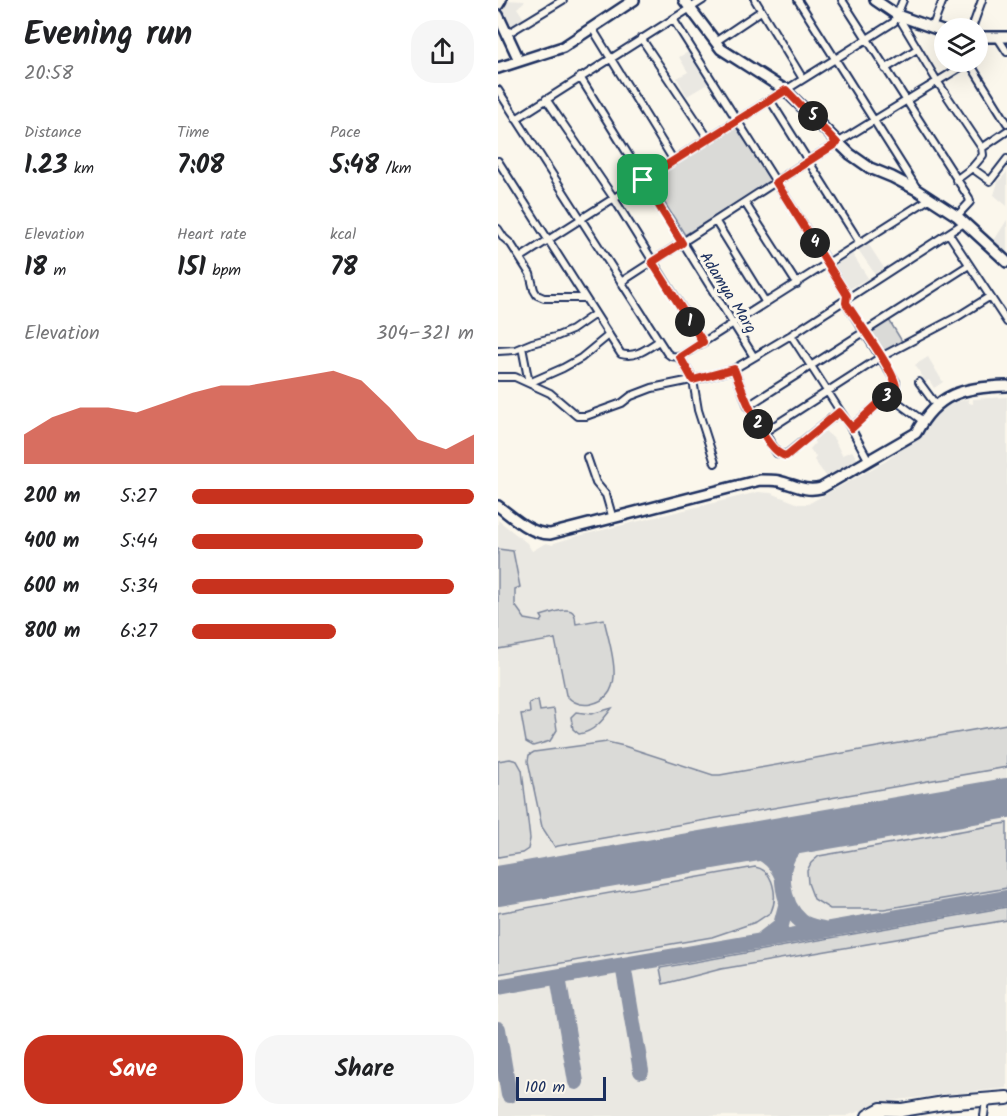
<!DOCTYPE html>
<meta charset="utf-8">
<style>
:root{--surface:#fff;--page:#f6f6f6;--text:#202124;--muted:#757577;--accent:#c8321e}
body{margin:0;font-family:Kalam,sans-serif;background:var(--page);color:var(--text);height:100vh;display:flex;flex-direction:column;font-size:22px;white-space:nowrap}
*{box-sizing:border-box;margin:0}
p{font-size:20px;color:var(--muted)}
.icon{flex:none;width:33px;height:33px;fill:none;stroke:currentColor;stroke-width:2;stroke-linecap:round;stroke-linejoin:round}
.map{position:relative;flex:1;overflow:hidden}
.panel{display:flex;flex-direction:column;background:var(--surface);width:498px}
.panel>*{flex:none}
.controls{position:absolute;left:436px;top:18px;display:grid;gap:12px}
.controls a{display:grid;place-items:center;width:54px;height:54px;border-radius:50%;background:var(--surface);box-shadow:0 6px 24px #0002;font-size:30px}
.scale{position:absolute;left:18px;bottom:15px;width:90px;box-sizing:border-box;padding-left:6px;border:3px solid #1b2f5e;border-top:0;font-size:16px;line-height:21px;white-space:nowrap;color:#1b2f5e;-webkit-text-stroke:4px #fbf7ec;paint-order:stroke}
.pin{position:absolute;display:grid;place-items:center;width:51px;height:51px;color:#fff;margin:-26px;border-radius:12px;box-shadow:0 3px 9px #0006}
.km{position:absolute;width:30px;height:30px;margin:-15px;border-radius:50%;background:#222;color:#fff;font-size:16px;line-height:30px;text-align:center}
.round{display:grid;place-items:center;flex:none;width:63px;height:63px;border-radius:24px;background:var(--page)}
.summary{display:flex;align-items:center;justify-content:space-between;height:102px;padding:0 24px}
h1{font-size:33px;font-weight:800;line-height:45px}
.stats{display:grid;grid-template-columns:repeat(3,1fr);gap:9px;height:102px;padding:6px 24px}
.stats div{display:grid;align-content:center}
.stats b{font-size:26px;font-weight:800}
.stats small{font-size:16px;font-weight:400}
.stats p{font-size:16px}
.chart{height:168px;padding:12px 24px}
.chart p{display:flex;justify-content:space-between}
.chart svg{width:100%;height:108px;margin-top:6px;fill:var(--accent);opacity:.7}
.cta{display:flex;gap:12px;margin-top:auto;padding:12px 24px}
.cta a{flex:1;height:69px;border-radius:24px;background:var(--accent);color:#fff;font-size:24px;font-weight:800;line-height:69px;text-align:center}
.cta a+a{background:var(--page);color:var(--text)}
ul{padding:0 24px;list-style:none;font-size:20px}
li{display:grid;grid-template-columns:96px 72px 1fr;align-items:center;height:45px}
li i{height:15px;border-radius:8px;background:var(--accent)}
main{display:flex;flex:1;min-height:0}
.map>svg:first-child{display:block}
.built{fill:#eae8e2}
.green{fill:#dadad7;stroke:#7a849a;stroke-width:1.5}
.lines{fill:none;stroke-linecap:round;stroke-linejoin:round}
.taxiway{stroke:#8b93a5;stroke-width:16}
.runway{stroke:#8b93a5;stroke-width:40}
.street-casing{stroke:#1b2f5e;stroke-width:10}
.secondary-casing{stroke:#1b2f5e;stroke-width:14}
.highway-casing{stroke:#1b2f5e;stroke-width:16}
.street{stroke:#fbf7ec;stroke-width:6}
.secondary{stroke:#fbf7ec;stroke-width:9}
.highway{stroke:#fbf7ec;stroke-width:12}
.route-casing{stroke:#fff;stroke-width:12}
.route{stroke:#c8321e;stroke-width:8}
.labels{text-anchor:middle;stroke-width:6;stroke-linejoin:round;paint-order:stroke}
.street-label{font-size:16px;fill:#1b2f5e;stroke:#fbf7ec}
</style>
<main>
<section class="panel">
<div class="summary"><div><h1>Evening run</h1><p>20:58</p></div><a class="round"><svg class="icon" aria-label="share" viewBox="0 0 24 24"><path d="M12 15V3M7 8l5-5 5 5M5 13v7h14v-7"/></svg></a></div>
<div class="stats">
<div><p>Distance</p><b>1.23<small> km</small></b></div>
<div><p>Time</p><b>7:08</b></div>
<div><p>Pace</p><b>5:48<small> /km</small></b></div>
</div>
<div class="stats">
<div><p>Elevation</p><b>18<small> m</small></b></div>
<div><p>Heart rate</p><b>151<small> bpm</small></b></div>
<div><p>kcal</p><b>78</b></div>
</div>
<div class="chart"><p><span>Elevation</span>304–321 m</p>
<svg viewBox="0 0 160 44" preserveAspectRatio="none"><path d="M0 44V32L10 25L20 21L30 21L40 23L50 19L60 15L70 12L80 12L90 10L100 8L110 6L120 10L130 21L140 34L150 38L160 32V44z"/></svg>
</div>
<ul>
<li><b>200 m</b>5:27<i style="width:100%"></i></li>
<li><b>400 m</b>5:44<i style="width:82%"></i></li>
<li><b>600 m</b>5:34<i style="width:93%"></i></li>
<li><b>800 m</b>6:27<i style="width:51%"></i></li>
</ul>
<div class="cta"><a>Save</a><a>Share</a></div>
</section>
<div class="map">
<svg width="509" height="1116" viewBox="0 0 509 1116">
<rect width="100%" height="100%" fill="#fbf7ec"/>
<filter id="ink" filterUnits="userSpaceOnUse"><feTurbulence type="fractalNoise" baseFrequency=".0167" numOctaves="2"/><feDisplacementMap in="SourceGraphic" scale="12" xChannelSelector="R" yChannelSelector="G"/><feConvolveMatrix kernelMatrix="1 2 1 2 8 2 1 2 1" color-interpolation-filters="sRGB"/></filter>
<g filter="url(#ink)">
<path class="built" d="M6,0L27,1L19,8L27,20L11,30L1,14Z
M192,51L211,83L189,96L179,78L190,72L181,57Z
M509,172V206L496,195L500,182Z
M509,220V256L495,242Z
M369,242L386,268L377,274L359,248Z
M353,252L370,278L351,289L336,264Z
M430,357L445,382L436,388L431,380L428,382L417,365Z
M509,397V1088L390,1101L348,1116H0V520L29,543L34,551L48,543L55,545L56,543L76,537L260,492L273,493L301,504H310L388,461L411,444L437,412L448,404L470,399L471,403L475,404V399Z
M326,430L336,439L344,455L354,451L362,463L331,480L316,460L318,457L312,449L317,443L315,440Z"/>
<path class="green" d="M240,125L275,180L187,235L152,180Z
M391,320L405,343L384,353L372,336L374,331Z
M0,549L15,551L22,587L17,589V605L27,619L43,622L45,619L43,616C51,614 72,605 76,614C78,617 77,620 78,624L106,619C111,645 132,696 93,704C83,706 74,702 68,695L57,639L0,649Z
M40,700L42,711L56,709L59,730L52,741L35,746L28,742L23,714L32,713L31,703Z
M114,708C105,720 96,732 81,734L75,729L73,717L78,712L93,714Z
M509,724V767L60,846L57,847L44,827L30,761L31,755L36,752L109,742L126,746L215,775H222Z
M12,759L19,761L24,770L32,839L30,849L24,853L0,857V761Z
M509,823V888L386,909H332L316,899L310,883L309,871L313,863L321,856Z
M257,867C276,870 280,897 273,912L258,922L214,937L0,974V913Z
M509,907V920L223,969L165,984L162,968Z"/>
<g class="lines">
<path class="taxiway" d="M314,832C308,836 301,841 296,847C278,866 283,904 303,921C309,926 317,927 325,929
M242,844C262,851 277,857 285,878
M265,939L283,925L289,902
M125,965L143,1071
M60,977L78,1082
M0,987L509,898
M0,1029L11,1095"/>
<path class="runway" d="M0,886L509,798"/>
<g class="street-casing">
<path id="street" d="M257,0L305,79
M300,0L418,187
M344,0L471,198L472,202L459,216
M400,16L439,81L484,148
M175,19L330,264L349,295L348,303L398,382V388L353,428
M94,28L176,161
M434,28L445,0
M474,28L484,0
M9,34L65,0
M143,38L210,138
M500,38L509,52
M217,42L263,11
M471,62L509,123
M387,69L419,49
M82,77L256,357
M0,90L169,353L173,356L182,357L195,380L200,410L217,463
M48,99L115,197L205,342
M272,100L362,243
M18,119L205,0
M0,161L123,354C138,358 148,349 161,341
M474,168L485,155L484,148L509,131
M458,180L474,168L492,181L509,159
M247,203L299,284
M218,222L268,303
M0,229L6,238L13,244L32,274L36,290L39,295L46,298H87
M451,234L509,322
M22,258C146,178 271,101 396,22L405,0
M123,282L310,161L471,62
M293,335L353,428L371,461
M24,347L31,383L65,368L83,358L111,335
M0,351L17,350L34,343L57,337L74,330L97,314
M182,357L431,199
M236,369L250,406L279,453L288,455L341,412
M0,377H17L52,393L79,416H88L124,403L133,396L154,388L208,377L236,369L293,335L466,223
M421,382L438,405
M402,404L425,421
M250,406L471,265
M265,433L383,357L459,317L491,297
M89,457L98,483L108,495L115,519
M486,1116L488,1100"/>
</g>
<g class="secondary-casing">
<path id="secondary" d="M186,0L223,49L287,90L352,154L372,168L394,177L419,190L459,216L509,262
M377,0L399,15L447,32
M0,5L3,0
M0,15L21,60
M480,37H509
M0,68L65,47L136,0
M0,506C16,518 32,534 52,534L262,480C268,480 275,480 281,481C297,485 307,492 323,488L418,433C439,393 466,387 509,386"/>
</g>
<g class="highway-casing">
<path id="highway" d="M370,1116L383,1109L404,1110L446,1103L509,1098"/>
</g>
<use href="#street" class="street"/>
<use href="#secondary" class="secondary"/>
<use href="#highway" class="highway"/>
</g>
</g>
<g class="lines" filter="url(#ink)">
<g class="route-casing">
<path id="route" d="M288,90L339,143L278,182L349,295L348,303C359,320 397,372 398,387L354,428L341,412L288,456C267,453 243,388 236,369L195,380L182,357L205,342L154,262L184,243L145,180Z"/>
</g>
<use href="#route" class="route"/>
</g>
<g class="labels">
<g class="street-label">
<text transform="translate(231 292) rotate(58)" y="6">Adamya Marg</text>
</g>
</g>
</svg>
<div class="controls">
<a><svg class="icon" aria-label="layers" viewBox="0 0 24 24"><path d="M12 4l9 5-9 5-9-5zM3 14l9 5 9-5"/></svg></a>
</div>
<div class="scale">100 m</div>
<div class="pin" style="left:145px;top:180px;background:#1e9e55"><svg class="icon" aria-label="arrive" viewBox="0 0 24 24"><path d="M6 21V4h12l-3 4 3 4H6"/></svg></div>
<b class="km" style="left:192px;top:322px">1</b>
<b class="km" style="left:260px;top:424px">2</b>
<b class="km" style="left:389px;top:397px">3</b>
<b class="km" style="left:317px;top:243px">4</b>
<b class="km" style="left:315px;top:116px">5</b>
</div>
</main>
